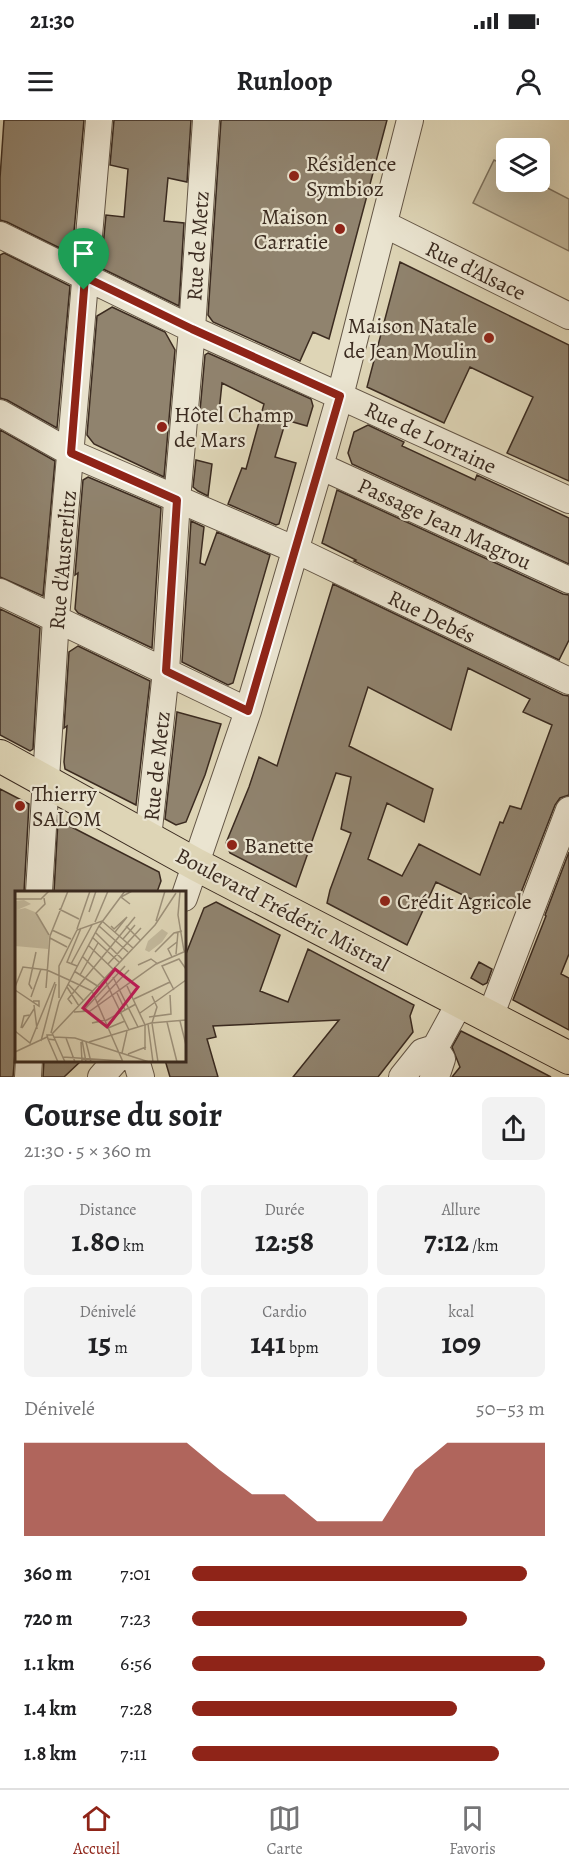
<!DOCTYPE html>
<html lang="fr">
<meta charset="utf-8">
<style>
:root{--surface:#fff;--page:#f2f2f2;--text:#202124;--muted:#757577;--line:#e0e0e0;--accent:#8f2418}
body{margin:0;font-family:Alegreya,serif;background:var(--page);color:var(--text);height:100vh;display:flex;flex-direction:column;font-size:22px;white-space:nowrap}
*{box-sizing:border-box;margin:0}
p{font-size:20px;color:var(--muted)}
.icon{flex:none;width:33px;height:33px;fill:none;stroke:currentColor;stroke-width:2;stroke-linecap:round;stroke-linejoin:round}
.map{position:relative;height:957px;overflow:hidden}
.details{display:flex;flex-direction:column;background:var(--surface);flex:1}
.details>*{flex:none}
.controls{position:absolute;left:496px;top:18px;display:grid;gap:12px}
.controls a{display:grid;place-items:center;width:54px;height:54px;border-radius:9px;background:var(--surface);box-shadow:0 6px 24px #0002;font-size:30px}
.pin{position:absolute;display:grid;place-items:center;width:51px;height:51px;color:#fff;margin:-62px -26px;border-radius:50% 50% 50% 0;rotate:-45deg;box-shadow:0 0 6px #0007}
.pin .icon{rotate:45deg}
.round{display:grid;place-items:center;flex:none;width:63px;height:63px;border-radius:9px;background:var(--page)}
.overview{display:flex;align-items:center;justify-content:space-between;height:102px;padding:0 24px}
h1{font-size:33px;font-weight:600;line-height:45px}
.metrics{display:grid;grid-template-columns:repeat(3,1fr);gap:9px;height:102px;padding:6px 24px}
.metrics div{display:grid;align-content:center;border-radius:9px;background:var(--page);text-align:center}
.metrics b{font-size:30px;font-weight:600}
.metrics small{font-size:16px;font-weight:400}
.metrics p{font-size:16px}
.chart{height:168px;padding:12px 24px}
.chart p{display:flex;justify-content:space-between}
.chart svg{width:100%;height:108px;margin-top:6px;fill:var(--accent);opacity:.7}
ul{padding:0 24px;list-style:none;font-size:20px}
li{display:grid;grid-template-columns:96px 72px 1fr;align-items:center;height:45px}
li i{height:15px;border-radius:8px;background:var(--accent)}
.status{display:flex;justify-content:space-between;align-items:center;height:42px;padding:0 30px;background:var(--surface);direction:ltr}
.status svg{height:16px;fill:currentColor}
header{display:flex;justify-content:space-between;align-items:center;height:78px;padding:0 24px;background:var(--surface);font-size:27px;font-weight:600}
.tabs{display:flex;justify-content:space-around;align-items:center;height:84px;border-top:2px solid var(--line);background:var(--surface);font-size:16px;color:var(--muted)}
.tabs a{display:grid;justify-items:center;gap:3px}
.tabs .current{color:var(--accent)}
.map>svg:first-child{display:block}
.green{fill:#c2b89c;stroke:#7e725e;stroke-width:1.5}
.building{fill:#90836e;stroke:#3b2b20;stroke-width:1.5;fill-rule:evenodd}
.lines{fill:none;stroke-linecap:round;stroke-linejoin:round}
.minor-casing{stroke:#645646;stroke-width:28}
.major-casing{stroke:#3b2b20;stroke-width:34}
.minor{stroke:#eae4d0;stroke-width:26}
.major{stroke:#ded5b6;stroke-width:32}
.route-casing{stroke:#fff;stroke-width:12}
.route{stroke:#8f2418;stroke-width:8}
.poi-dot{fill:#8f2418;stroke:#eae4d0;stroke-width:2}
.labels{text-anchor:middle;stroke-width:4.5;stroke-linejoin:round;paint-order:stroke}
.poi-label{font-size:22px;fill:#3b2b20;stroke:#eae4d0;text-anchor:start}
.street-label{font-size:22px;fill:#3b2b20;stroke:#eae4d0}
.inset-road{fill:none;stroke:#9d917a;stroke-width:1.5}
.view{fill:#c2185b;fill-opacity:0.15;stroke:#c2185b;stroke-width:3}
.inset-edge{fill:none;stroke:#3b2b20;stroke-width:3}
</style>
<div class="status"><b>21:30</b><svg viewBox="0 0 49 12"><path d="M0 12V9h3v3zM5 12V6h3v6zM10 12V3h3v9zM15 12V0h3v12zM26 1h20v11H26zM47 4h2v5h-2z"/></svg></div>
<header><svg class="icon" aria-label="menu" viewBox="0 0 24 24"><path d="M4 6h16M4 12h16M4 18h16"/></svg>Runloop<svg class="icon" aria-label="person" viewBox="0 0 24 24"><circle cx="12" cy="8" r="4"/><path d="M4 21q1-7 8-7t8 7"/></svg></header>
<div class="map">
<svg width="569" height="957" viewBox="0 0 569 957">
<rect width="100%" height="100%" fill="#ded5b6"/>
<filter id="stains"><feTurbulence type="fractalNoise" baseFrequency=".00333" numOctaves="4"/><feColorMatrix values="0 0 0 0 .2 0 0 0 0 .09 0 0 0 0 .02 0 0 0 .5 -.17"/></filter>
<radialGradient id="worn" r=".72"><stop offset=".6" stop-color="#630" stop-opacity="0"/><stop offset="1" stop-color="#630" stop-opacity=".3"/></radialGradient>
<path class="green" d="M494,40L507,46V62H536L569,79V131L473,83Z"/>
<path class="building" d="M4,0H84L72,134L7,102L0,100V58Z
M114,0H191L187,62L168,58L164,101L184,103L179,186L101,148L106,95L124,97L128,49L110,45Z
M221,0H387L329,219L313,212L300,241L213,202L208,195Z
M4,133L70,166L57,308L7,280L0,278V135Z
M400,142L569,225V361L507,333L533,277L470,247L444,303L367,267Z
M112,187L165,212L175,230L164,357L94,324L87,315L97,196Z
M208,233L311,279L313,286L307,306L286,300L275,337L296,343L279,404L276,405L228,384L242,348L246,349L264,284L222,263L219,292L200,291L205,235Z
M368,305L404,322L402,326L475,360L477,355L569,398V444L352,344L348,333L354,312Z
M0,310L55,341L43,476L0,457Z
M196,340L212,344L208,376L198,371L193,367Z
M88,357L161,388L152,528L78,493L75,489L78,453L75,455L83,360Z
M337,370L563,474L569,475V520L559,540L354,441L356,440L322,423Z
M191,401L204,407L200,443L205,445L217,412L270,435L233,563L228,565L182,542Z
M333,464L563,575L569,576V675L560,678L555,685L517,783L500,790L489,785L488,787L436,762L407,825L327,783L330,770L351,713L341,709L351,657L336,653L296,767L230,733L226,723L249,667L259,637L277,646ZM468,548L530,579L523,592L552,605L521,689L510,686L503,703L500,702L480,755L419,724L402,756L368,739L387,683L424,702L433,669L349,626L368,567L451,610Z
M0,489L40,508L33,629L30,631L0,615Z
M78,526L150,561L136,685L65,649L64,642L67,606L64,608L69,532Z
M177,592L221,604L205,655L186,702L176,705L165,699Z
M0,669L29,684L24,772H16V921L13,957H0Z
M58,700L159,752L161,761L157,772H54Z
M569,732V834L561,854L569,858V910L513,880L546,796L545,795Z
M216,782L280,815L260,871L288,882L308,829L414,885L410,896L413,912L378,957H293L339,900L213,906L216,917L207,919L218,957H170L165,940H184V839L204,788Z
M479,842L492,849L487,863L483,865L471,858Z
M461,911L505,933L551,957H452L460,947L452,927Z
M44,940H82L64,957H43Z"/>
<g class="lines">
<g class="minor-casing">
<path id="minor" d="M384,104L569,196
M0,115L192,209L569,380
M0,293L71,333L296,430L569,561
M320,346L569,460
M0,472L248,591
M148,718L166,551L177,380L192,209L206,0
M39,772L56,498L99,0
M184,778L248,591L320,346L340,276L410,0
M490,897L569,690
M435,928L460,882
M136,940L141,957
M28,957L29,940
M101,957L116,940
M402,957L422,932L435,928
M433,957L438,951L442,939L435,928"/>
</g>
<g class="major-casing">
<path id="major" d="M0,636L197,745L569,938"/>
</g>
<use href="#minor" class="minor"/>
<use href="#major" class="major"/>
</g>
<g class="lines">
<g class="route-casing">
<path id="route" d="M85,157L192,209L340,276L248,591L166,551L177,380L71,333Z"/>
</g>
<use href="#route" class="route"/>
</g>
<g class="poi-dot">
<circle cx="294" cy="56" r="6"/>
<circle cx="340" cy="109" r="6"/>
<circle cx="489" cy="218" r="6"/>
<circle cx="162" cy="307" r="6"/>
<circle cx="20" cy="686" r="6"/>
<circle cx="232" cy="725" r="6"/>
<circle cx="385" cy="781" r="6"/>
</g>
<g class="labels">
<g class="poi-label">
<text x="306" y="51">Résidence<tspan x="306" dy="25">Symbioz</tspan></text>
<text x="328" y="104" text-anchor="end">Maison<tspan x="328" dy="25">Carratie</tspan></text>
<text x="477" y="213" text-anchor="end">Maison Natale<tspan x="477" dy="25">de Jean Moulin</tspan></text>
<text x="174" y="302">Hôtel Champ<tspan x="174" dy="25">de Mars</tspan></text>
<text x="32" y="681">Thierry<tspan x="32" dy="25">SALOM</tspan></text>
<text x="244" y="733">Banette</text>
<text x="397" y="789">Crédit Agricole</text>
</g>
<g class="street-label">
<text transform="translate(197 126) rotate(-86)" y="8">Rue de Metz</text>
<text transform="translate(476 150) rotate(26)" y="8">Rue d'Alsace</text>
<text transform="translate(431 317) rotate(25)" y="8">Rue de Lorraine</text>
<text transform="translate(445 403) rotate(25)" y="8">Passage Jean Magrou</text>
<text transform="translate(62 440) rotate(-85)" y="8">Rue d'Austerlitz</text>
<text transform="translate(432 496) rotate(26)" y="8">Rue Debés</text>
<text transform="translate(156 646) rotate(-84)" y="8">Rue de Metz</text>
<text transform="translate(283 789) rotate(28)" y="8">Boulevard Frédéric Mistral</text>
</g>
</g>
<g transform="translate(15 771)">
<rect width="171" height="171" fill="#ded5b6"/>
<path d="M9,9L16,13L2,19L10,17L20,21L34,45L33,58L0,55V10ZM147,38L153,42L147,51L134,61L130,59L133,50Z" fill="#c2b89c"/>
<path class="inset-road" d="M165,1L163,24L169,60M29,7L30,13L21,22L34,44M0,8H26L34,0M115,13L106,6L117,0M44,18L64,28M74,21L81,0M141,30L150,0M80,31L93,0M84,35L113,61M96,35L99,38L112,26L100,41M111,35L125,49M62,38L75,0M37,39L56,48M80,41L107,68M77,46L104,71M35,47L52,56M108,48L120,34M73,54L98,78M140,61L159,42L167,40M161,63L163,41M67,65L89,87L114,139M157,66L153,58L162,51M56,73L77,34M93,73L126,37M123,74L136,68L143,73M62,75L52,71L66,37M59,80L84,96M65,84L83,52M98,86L123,136M54,89L77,100M53,93L68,109M112,95L130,134V159M0,96L8,76L32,79L54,89M52,96L64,115M31,97L35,45L53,0M17,98L14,93L21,61M0,99L24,115V110H18M159,99L147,75L164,68L171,78M77,100L108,171M102,102L110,119M137,105L142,116L137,132L143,171M16,106L26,78M44,107V75L62,39L87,30L118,57M119,108L155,91M82,112L114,79M57,113L53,108L120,26M19,114L22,138M68,120L110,75M59,121L75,120L141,73L171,60M125,122L171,89M134,126L156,123L155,104M87,130L77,132L90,129M90,130L121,113M165,130L171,154M152,131L162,171M133,133L138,171M6,137L9,125L15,124M7,137L19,118M93,137L110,130M0,140L15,152L40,91M36,142L44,111L64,72L84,35L110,0M37,143L140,34L161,2M39,146L60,147L134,171M51,147L60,171M33,148L43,171M40,149L33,148L32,144H38L50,171M67,149L71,171M26,150L41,93M66,151L67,171M71,151L76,171M74,151L136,132L171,129M0,161L32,146M107,162L112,140M113,163L131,156M48,166L107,170"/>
<path class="view" d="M100,78L123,96L92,136L68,117Z"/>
<rect width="171" height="171" class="inset-edge"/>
</g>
<rect width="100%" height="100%" filter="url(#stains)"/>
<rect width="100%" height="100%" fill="url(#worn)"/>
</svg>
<div class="controls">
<a><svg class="icon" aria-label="layers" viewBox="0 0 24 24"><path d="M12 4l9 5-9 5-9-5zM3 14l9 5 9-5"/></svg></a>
</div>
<div class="pin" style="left:84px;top:170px;background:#1e9e55"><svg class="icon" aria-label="arrive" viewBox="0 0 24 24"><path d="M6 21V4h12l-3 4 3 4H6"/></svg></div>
</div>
<section class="details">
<div class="overview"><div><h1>Course du soir</h1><p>21:30 · 5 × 360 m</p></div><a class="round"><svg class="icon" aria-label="share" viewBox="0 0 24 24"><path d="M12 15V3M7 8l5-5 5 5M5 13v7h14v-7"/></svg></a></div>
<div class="metrics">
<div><p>Distance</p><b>1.80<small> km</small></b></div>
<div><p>Durée</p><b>12:58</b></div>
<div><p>Allure</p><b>7:12<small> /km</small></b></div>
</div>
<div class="metrics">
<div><p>Dénivelé</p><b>15<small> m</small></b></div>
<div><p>Cardio</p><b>141<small> bpm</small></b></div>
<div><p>kcal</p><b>109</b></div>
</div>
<div class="chart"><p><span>Dénivelé</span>50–53 m</p>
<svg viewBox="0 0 160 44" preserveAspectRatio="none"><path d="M0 44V6L10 6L20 6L30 6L40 6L50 6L60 17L70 27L80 27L90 38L100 38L110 38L120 17L130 6L140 6L150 6L160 6V44z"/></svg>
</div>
<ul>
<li><b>360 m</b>7:01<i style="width:95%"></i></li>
<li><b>720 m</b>7:23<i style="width:78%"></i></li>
<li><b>1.1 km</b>6:56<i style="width:100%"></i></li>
<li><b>1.4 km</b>7:28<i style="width:75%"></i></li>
<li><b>1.8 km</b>7:11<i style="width:87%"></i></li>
</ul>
</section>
<nav class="tabs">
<a class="current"><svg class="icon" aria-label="home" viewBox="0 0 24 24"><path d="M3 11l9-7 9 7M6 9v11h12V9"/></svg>Accueil</a>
<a><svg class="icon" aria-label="map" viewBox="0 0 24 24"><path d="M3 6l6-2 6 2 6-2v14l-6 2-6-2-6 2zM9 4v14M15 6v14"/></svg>Carte</a>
<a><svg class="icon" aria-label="saved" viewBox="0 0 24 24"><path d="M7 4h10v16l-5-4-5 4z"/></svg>Favoris</a>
</nav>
